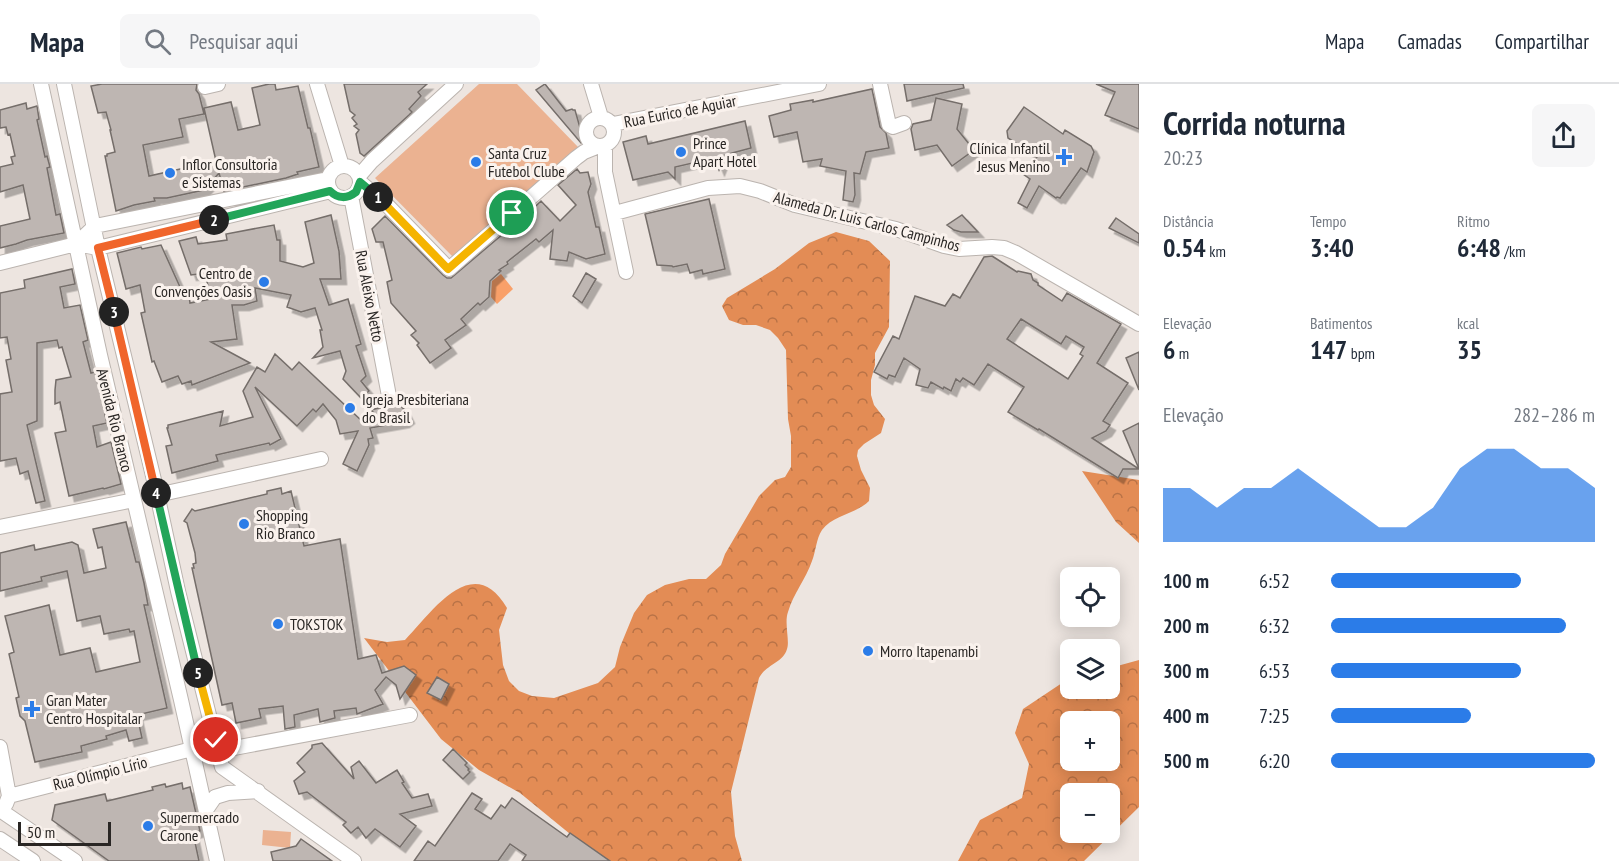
<!DOCTYPE html>
<html lang="pt">
<meta charset="utf-8">
<style>
:root{--surface:#fff;--page:#f6f6f7;--text:#1f2937;--muted:#747a83;--line:#e0e1e3;--accent:#2b7ce8}
body{margin:0;font-family:"PT Sans Narrow",sans-serif;background:var(--page);color:var(--text);height:100vh;display:flex;flex-direction:column;font-size:22px;white-space:nowrap}
*{box-sizing:border-box;margin:0}
p{font-size:20px;color:var(--muted)}
.icon{flex:none;width:33px;height:33px;fill:none;stroke:currentColor;stroke-width:2;stroke-linecap:round;stroke-linejoin:round}
.map{position:relative;flex:1;overflow:hidden}
.details{display:flex;flex-direction:column;background:var(--surface);width:480px}
.details>*{flex:none}
.buttons{position:absolute;left:1060px;top:483px;display:grid;gap:12px}
.buttons a{display:grid;place-items:center;width:60px;height:60px;border-radius:9px;background:var(--surface);box-shadow:0 3px 15px #0003;font-size:30px}
.scale{position:absolute;left:18px;bottom:15px;width:93px;box-sizing:border-box;padding-left:6px;border:3px solid #292624;border-top:0;font-size:16px;line-height:21px;white-space:nowrap;color:#292624;-webkit-text-stroke:4px #faf2ed;paint-order:stroke}
.pin{position:absolute;display:grid;place-items:center;width:51px;height:51px;color:#fff;margin:-26px;border:3px solid #fff;border-radius:50%;box-shadow:0 2px 6px #0007}
.km{position:absolute;width:30px;height:30px;margin:-15px;border-radius:50%;background:#222;color:#fff;font-size:16px;line-height:30px;text-align:center}
.round{display:grid;place-items:center;flex:none;width:63px;height:63px;border-radius:9px;background:var(--page)}
.headline{display:flex;align-items:center;justify-content:space-between;height:102px;padding:0 24px}
h1{font-size:33px;font-weight:600;line-height:45px}
.stats{display:grid;grid-template-columns:repeat(3,1fr);gap:9px;height:102px;padding:6px 24px}
.stats div{display:grid;align-content:center}
.stats b{font-size:26px;font-weight:600}
.stats small{font-size:16px;font-weight:400}
.stats p{font-size:16px}
.chart{height:168px;padding:12px 24px}
.chart p{display:flex;justify-content:space-between}
.chart svg{width:100%;height:108px;margin-top:6px;fill:var(--accent);opacity:.7}
ul{padding:0 24px;list-style:none;font-size:20px}
li{display:grid;grid-template-columns:96px 72px 1fr;align-items:center;height:45px}
li i{height:15px;border-radius:8px;background:var(--accent)}
header{display:flex;align-items:center;gap:36px;box-sizing:border-box;height:84px;padding:0 30px;background:var(--surface);border-bottom:2px solid var(--line)}
header strong{font-size:28px}
nav{display:flex;gap:33px;margin-inline-start:auto;font-size:21px}
.search{width:420px;height:54px;background:var(--page);display:flex;align-items:center;gap:15px;box-sizing:border-box;padding:0 21px;border-radius:9px;color:var(--muted);font-size:22px}
main{display:flex;flex:1;min-height:0}
.map>svg:first-child{display:block}
.forest{fill:url(#forest-crowns);fill-rule:evenodd}
.garden{fill:#ebb291}
.water{fill:#f9a069}
.building{fill:#beb6b2;stroke:#756e6a;stroke-width:1.5;fill-rule:evenodd;filter:url(#shadow)}
.lines{fill:none;stroke-linecap:round;stroke-linejoin:round}
.minor-casing{stroke:#bbb4af;stroke-width:16}
.minor{stroke:#fff;stroke-width:14}
.split-1-casing{stroke:#fff;stroke-width:12}
.split-2-casing{stroke:#fff;stroke-width:12}
.split-3-casing{stroke:#fff;stroke-width:12}
.split-4-casing{stroke:#fff;stroke-width:12}
.split-5-casing{stroke:#fff;stroke-width:12}
.split-6-casing{stroke:#fff;stroke-width:12}
.split-1{stroke:#f5b400;stroke-width:8}
.split-2{stroke:#22a559;stroke-width:8}
.split-3{stroke:#f0652b;stroke-width:8}
.split-4{stroke:#f0652b;stroke-width:8}
.split-5{stroke:#22a559;stroke-width:8}
.split-6{stroke:#f5b400;stroke-width:8}
.poi-dot{fill:#2b7ce8;stroke:#faf2ed;stroke-width:2}
.labels{text-anchor:middle;stroke-width:6;stroke-linejoin:round;paint-order:stroke}
.street-label{font-size:16px;fill:#292624;stroke:#faf2ed}
.poi-label{font-size:16px;fill:#292624;stroke:#faf2ed;text-anchor:start}
</style>
<header>
<strong>Mapa</strong>
<div class="search"><svg class="icon" aria-label="search" viewBox="0 0 24 24"><circle cx="10" cy="10" r="6"/><path d="M15 15l6 6"/></svg>Pesquisar aqui</div>
<nav><a>Mapa</a><a>Camadas</a><a>Compartilhar</a></nav>
</header>
<main>
<div class="map">
<svg width="1139" height="777" viewBox="0 0 1139 777">
<defs>
<pattern id="forest-crowns" width="20" height="18" patternUnits="userSpaceOnUse" patternTransform="scale(1.5)"><rect width="20" height="18" fill="#e38c55"/><path d="M2 6a3 3 0 1 1 6 0M12 15a3 3 0 1 1 6 0" fill="none" stroke="#b87246"/></pattern>
<filter id="shadow"><feDropShadow dx="5.5" dy="5.5" stdDeviation="0" flood-color="#0004"/></filter>
</defs>
<rect width="100%" height="100%" fill="#ede5e0"/>
<path class="forest" d="M836,148L869,157L890,177L889,243L875,269V281L871,296V311L874,321L885,335L881,349L864,360L858,366L857,372L861,386L870,404L869,417C856,430 833,431 822,446C816,455 816,467 812,477C806,495 793,510 788,528C784,539 790,557 787,565C783,579 765,581 759,594L731,708L735,752L742,777H603L520,709L479,686L441,655L364,554L387,558L405,556C432,528 473,466 507,524L499,546L503,581L509,597L519,607L532,612L554,614L598,599L615,583L620,563L634,529L647,511L665,501L689,495H706L721,481L725,470L759,412L775,396L785,393L791,383V352L788,335L786,266L778,254L770,246L756,241H743L729,236L722,222L727,214L775,185L809,159Z
M1082,387L1139,396V459L1116,438Z
M1139,576V723L1084,777H958L980,736L1022,714L1029,680L1015,649L1023,625L1065,597L1071,595V604H1110V584ZM1071,638H1110V676H1071ZM1071,710H1110V748H1071Z"/>
<path class="garden" d="M479,0H517L578,63L453,173L375,94Z
M263,746L291,748L290,764L262,761Z"/>
<path class="water" d="M501,190L513,205L497,220L491,213L492,197Z"/>
<path class="building" d="M102,0H197L196,6L199,10L204,30L179,35L183,53L143,61L149,92L216,77L204,24L231,18L238,46L260,41L252,4L269,0H275L276,6L298,2L308,44H310L319,83L297,88L298,90L286,94L224,107L219,89L204,106L167,114H154L155,117L134,121L116,127L105,72H107V70L115,68L110,46H111L106,28L98,29L91,2Z
M344,0H427L418,8L421,12L409,25L412,28L409,31L364,72L360,69L356,50L359,46L354,42L357,40L352,34L355,31L350,27Z
M545,0L566,27L572,25L573,26H575L584,58L581,59L536,6Z
M904,0H963L964,4L907,17Z
M1096,0H1139V45L1105,31L1115,8Z
M872,5L880,43L886,49L889,64L866,68L860,90L854,89L855,111L853,118L843,116L846,87L820,82L822,75L803,78L797,48L774,53L769,32L791,26L790,20L813,16V18Z
M936,14L962,20L957,45L974,66L952,82L937,61L915,66L911,45L913,40L931,36Z
M26,19L27,25L37,22L39,35L37,36L45,73L47,72L50,83L47,84L56,131L60,130L64,149L27,156L16,160L0,164V142L30,135L23,101L0,108V83L13,80L11,73L15,72L10,50L8,51L6,43L0,44V26Z
M1024,23L1063,50L1065,46L1091,62L1094,68L1087,88L1081,84L1060,114L1057,113L1056,114L1039,102L1027,124L1018,119L1030,95L1023,90L1037,73L1008,54L1007,47Z
M745,37L751,64L725,71L719,86L714,74L675,83V95L668,88L633,96L623,58L646,52L648,60Z
M577,85L580,89L588,88L591,100L588,108L596,143H599L605,170L586,175L569,168L567,177L550,175L553,146L539,158L536,155L507,178L508,180L499,186L501,187L490,197L489,213L480,221L478,219L461,235L466,241L445,256L451,264L430,279L417,261L419,259L411,251L416,247L391,219L387,198L392,196L383,158H376L372,145L385,132L443,191L447,194H451L517,138L518,139L541,117L560,137L576,121L558,101Z
M709,115L725,185L703,190L702,186L690,189L687,180L673,183L672,182L657,181L645,130Z
M331,131L339,167L341,195H320L329,221L348,215L361,260L356,262L366,292L361,297L369,307L361,314L343,295L346,287L340,267L313,274L323,263L320,246H322L315,224L301,228L287,223L291,211L255,204L257,217L244,221H232L237,255L211,258L250,279L192,301L191,297L182,300L178,292L162,298L154,277L152,278L141,229L145,228L140,201L126,205L117,169L141,163L142,165L161,161L185,214L189,212L190,219L211,215L205,189L191,191L179,157L196,153L198,160L227,156L226,150L274,141L277,156H280V177L303,183L314,179L305,138Z
M962,131L978,148H961L954,146L947,141Z
M1116,134L1139,150V159L1109,144Z
M992,172L1017,188L1018,187L1031,190L1033,196L1038,199V201L1062,217L1067,209L1121,240L1097,279L1128,299L1103,337L1110,341L1106,347L1092,354L1139,385L1123,347L1139,339V385H1123L1118,394L1039,345L1038,346L1008,328L1024,303L988,280L974,301L963,294L960,298L956,295L951,307L944,303L943,305L931,298L928,304L916,301L920,285L904,274L895,293L889,291L887,295L874,288L893,252L899,255L915,212L945,222L953,210L960,214L984,173ZM1021,235L1061,260L1066,252L1084,263L1080,270L1083,272L1068,295L1007,255Z
M72,185L75,200L60,203L64,224L80,221L88,256L83,258L91,289L95,288L107,339L93,342L97,363L111,358L121,400L104,405L103,404L69,412L55,349L66,347L60,318L55,320V306L56,296L71,293L62,263L59,264L57,256L37,259V337L27,341L45,417L36,419L28,387L20,390L16,374L0,377V310L12,308L6,276L11,275L7,253L0,254V209L25,204L24,196Z
M586,189L596,195L582,219L573,212Z
M1139,268V306L1126,274Z
M275,270L292,286L299,278L364,339L374,329L371,326L390,321L395,318L405,326L409,334L404,338L370,344L373,354L368,355L369,361L357,387L343,380L358,347L340,350L336,336L323,320L316,328L313,325L297,342L255,303L281,355L270,361L269,359L216,371L218,377L172,389L166,362L172,361L167,344H168V341L223,327L220,342L253,333L243,307L257,283L265,288Z
M281,404L282,410L291,407L304,462L340,455L358,575L376,571L382,589L404,582L416,591L400,615L396,601L386,593L375,606L383,620L357,630L356,624L334,627L335,634L320,638L318,625L294,631L295,643L285,645L283,622L259,625L261,634L236,639L232,619L222,621L192,484H194L193,480L196,479L195,469L187,439L184,437L192,425L195,427L267,410V407Z
M126,438L136,478H139L144,499L148,521H144L167,624L137,631L142,654L129,657L126,646L106,652L107,655L81,662L82,668L35,678L25,637L20,632L16,614L19,613L9,570L14,568L5,532L49,521L60,571L90,564L96,588L140,578L134,547L130,548L129,545L104,550L100,532L77,537L67,487L41,493L42,497L0,507V469L34,461L35,466L72,458L78,461L84,489L106,484L102,463L98,464L93,445Z
M437,593L449,600L441,616L427,609Z
M322,659L354,695L351,683L359,677L376,699L397,686L404,698L402,699L412,714L428,710L432,722L400,730L416,742L400,763L375,745L366,754L358,743L351,749L343,741L346,738L307,708L299,710L294,697L305,688L297,679L312,664V661Z
M453,665L467,679L465,681L469,685L468,686L470,688L463,695L443,676Z
M182,699L183,705L190,703L200,747L193,749L199,777H109L52,736L55,721L105,710L107,717L153,706L152,703L165,700L166,703Z
M472,709L482,715L475,725L491,735L501,721L505,724L512,714L567,753L570,749L610,777H522L526,771L510,760L498,777H414L428,757L435,762Z
M301,755L332,777H273L271,768L296,762Z"/>
<g class="lines">
<g class="minor-casing">
<path id="minor" d="M41,0L100,271L181,616L217,777
M64,0L98,164L154,396L178,507L222,683L354,777
M317,0L342,82
M591,0L601,33
M880,0L889,41L893,43L904,39
M205,3L218,0
M586 48a14 14 0 1 1 28 0a14 14 0 1 1-28 0Z
M613,40L819,0
M605,62V88L626,188
M328 98a16 16 0 1 1 32 0a16 16 0 1 1-32 0Z
M359,92L372,77L456,0
M360,98L388,122L449,185L576,74L584,68L599,62
M351,112L389,312
M615,129L708,104L740,102L760,107L795,121L896,145L944,162L959,165L992,163L1004,164L1016,169L1139,240
M76,160L95,142L328,95
M0,179L76,160L98,164L331,107
M157,411L321,375
M0,443L134,416
M0,663L9,712L6,720
M218,667L410,631
M9,712L192,665
M0,726L75,777
M206,726L215,713L228,709L258,707
M0,755L33,777"/>
</g>
<use href="#minor" class="minor"/>
</g>
<g class="lines">
<g class="split-1-casing">
<path id="split-1" d="M378,113L448,185L512,129"/>
</g>
<g class="split-2-casing">
<path id="split-2" d="M214,136L330,107C338,115 347,115 356,108L360,98L378,113"/>
</g>
<g class="split-3-casing">
<path id="split-3" d="M114,228L98,164L214,136"/>
</g>
<g class="split-4-casing">
<path id="split-4" d="M114,228L156,409"/>
</g>
<g class="split-5-casing">
<path id="split-5" d="M156,409L198,589"/>
</g>
<g class="split-6-casing">
<path id="split-6" d="M198,589L216,656"/>
</g>
<use href="#split-1" class="split-1"/>
<use href="#split-2" class="split-2"/>
<use href="#split-3" class="split-3"/>
<use href="#split-4" class="split-4"/>
<use href="#split-5" class="split-5"/>
<use href="#split-6" class="split-6"/>
</g>
<g class="poi-dot">
<circle cx="681" cy="68" r="6"/>
<path d="M1061 64h6v6h6v6h-6v6h-6v-6h-6v-6h6z"/>
<circle cx="476" cy="78" r="6"/>
<circle cx="170" cy="89" r="6"/>
<circle cx="264" cy="198" r="6"/>
<circle cx="350" cy="324" r="6"/>
<circle cx="244" cy="440" r="6"/>
<circle cx="278" cy="540" r="6"/>
<circle cx="868" cy="567" r="6"/>
<path d="M29 616h6v6h6v6h-6v6h-6v-6h-6v-6h6z"/>
<circle cx="148" cy="742" r="6"/>
</g>
<g class="labels">
<g class="street-label">
<text transform="translate(680 27) rotate(-11)" y="6">Rua Eurico de Aguiar</text>
<text transform="translate(867 137) rotate(15)" y="6">Alameda Dr. Luis Carlos Campinhos</text>
<text transform="translate(370 212) rotate(79)" y="6">Rua Aleixo Netto</text>
<text transform="translate(115 336) rotate(76)" y="6">Avenida Rio Branco</text>
<text transform="translate(100 689) rotate(-14)" y="6">Rua Olímpio Lírio</text>
</g>
<g class="poi-label">
<text x="693" y="65">Prince<tspan x="693" dy="18">Apart Hotel</tspan></text>
<text x="1050" y="70" text-anchor="end">Clínica Infantil<tspan x="1050" dy="18">Jesus Menino</tspan></text>
<text x="488" y="75">Santa Cruz<tspan x="488" dy="18">Futebol Clube</tspan></text>
<text x="182" y="86">Inflor Consultoria<tspan x="182" dy="18">e Sistemas</tspan></text>
<text x="252" y="195" text-anchor="end">Centro de<tspan x="252" dy="18">Convenções Oasis</tspan></text>
<text x="362" y="321">Igreja Presbiteriana<tspan x="362" dy="18">do Brasil</tspan></text>
<text x="256" y="437">Shopping<tspan x="256" dy="18">Rio Branco</tspan></text>
<text x="290" y="546">TOKSTOK</text>
<text x="880" y="573">Morro Itapenambi</text>
<text x="46" y="622">Gran Mater<tspan x="46" dy="18">Centro Hospitalar</tspan></text>
<text x="160" y="739">Supermercado<tspan x="160" dy="18">Carone</tspan></text>
</g>
</g>
</svg>
<div class="buttons">
<a><svg class="icon" aria-label="locate" viewBox="0 0 24 24"><circle cx="12" cy="12" r="6"/><path d="M12 2v4M12 18v4M2 12h4M18 12h4"/></svg></a>
<a><svg class="icon" aria-label="layers" viewBox="0 0 24 24"><path d="M12 4l9 5-9 5-9-5zM3 14l9 5 9-5"/></svg></a>
<a>+</a>
<a>−</a>
</div>
<div class="scale">50 m</div>
<div class="pin" style="left:512px;top:129px;background:#1e9e55"><svg class="icon" aria-label="arrive" viewBox="0 0 24 24"><path d="M6 21V4h12l-3 4 3 4H6"/></svg></div>
<div class="pin" style="left:216px;top:656px;background:#d93025"><svg class="icon" aria-label="check" viewBox="0 0 24 24"><path d="M5 12l5 5 9-10"/></svg></div>
<b class="km" style="left:378px;top:113px">1</b>
<b class="km" style="left:214px;top:136px">2</b>
<b class="km" style="left:114px;top:228px">3</b>
<b class="km" style="left:156px;top:409px">4</b>
<b class="km" style="left:198px;top:589px">5</b>
</div>
<section class="details">
<div class="headline"><div><h1>Corrida noturna</h1><p>20:23</p></div><a class="round"><svg class="icon" aria-label="share" viewBox="0 0 24 24"><path d="M12 15V3M7 8l5-5 5 5M5 13v7h14v-7"/></svg></a></div>
<div class="stats">
<div><p>Distância</p><b>0.54<small> km</small></b></div>
<div><p>Tempo</p><b>3:40</b></div>
<div><p>Ritmo</p><b>6:48<small> /km</small></b></div>
</div>
<div class="stats">
<div><p>Elevação</p><b>6<small> m</small></b></div>
<div><p>Batimentos</p><b>147<small> bpm</small></b></div>
<div><p>kcal</p><b>35</b></div>
</div>
<div class="chart"><p><span>Elevação</span>282–286 m</p>
<svg viewBox="0 0 160 44" preserveAspectRatio="none"><path d="M0 44V22L10 22L20 30L30 22L40 22L50 14L60 22L70 30L80 38L90 38L100 30L110 14L120 6L130 6L140 14L150 14L160 22V44z"/></svg>
</div>
<ul>
<li><b>100 m</b>6:52<i style="width:72%"></i></li>
<li><b>200 m</b>6:32<i style="width:89%"></i></li>
<li><b>300 m</b>6:53<i style="width:72%"></i></li>
<li><b>400 m</b>7:25<i style="width:53%"></i></li>
<li><b>500 m</b>6:20<i style="width:100%"></i></li>
</ul>
</section>
</main>
